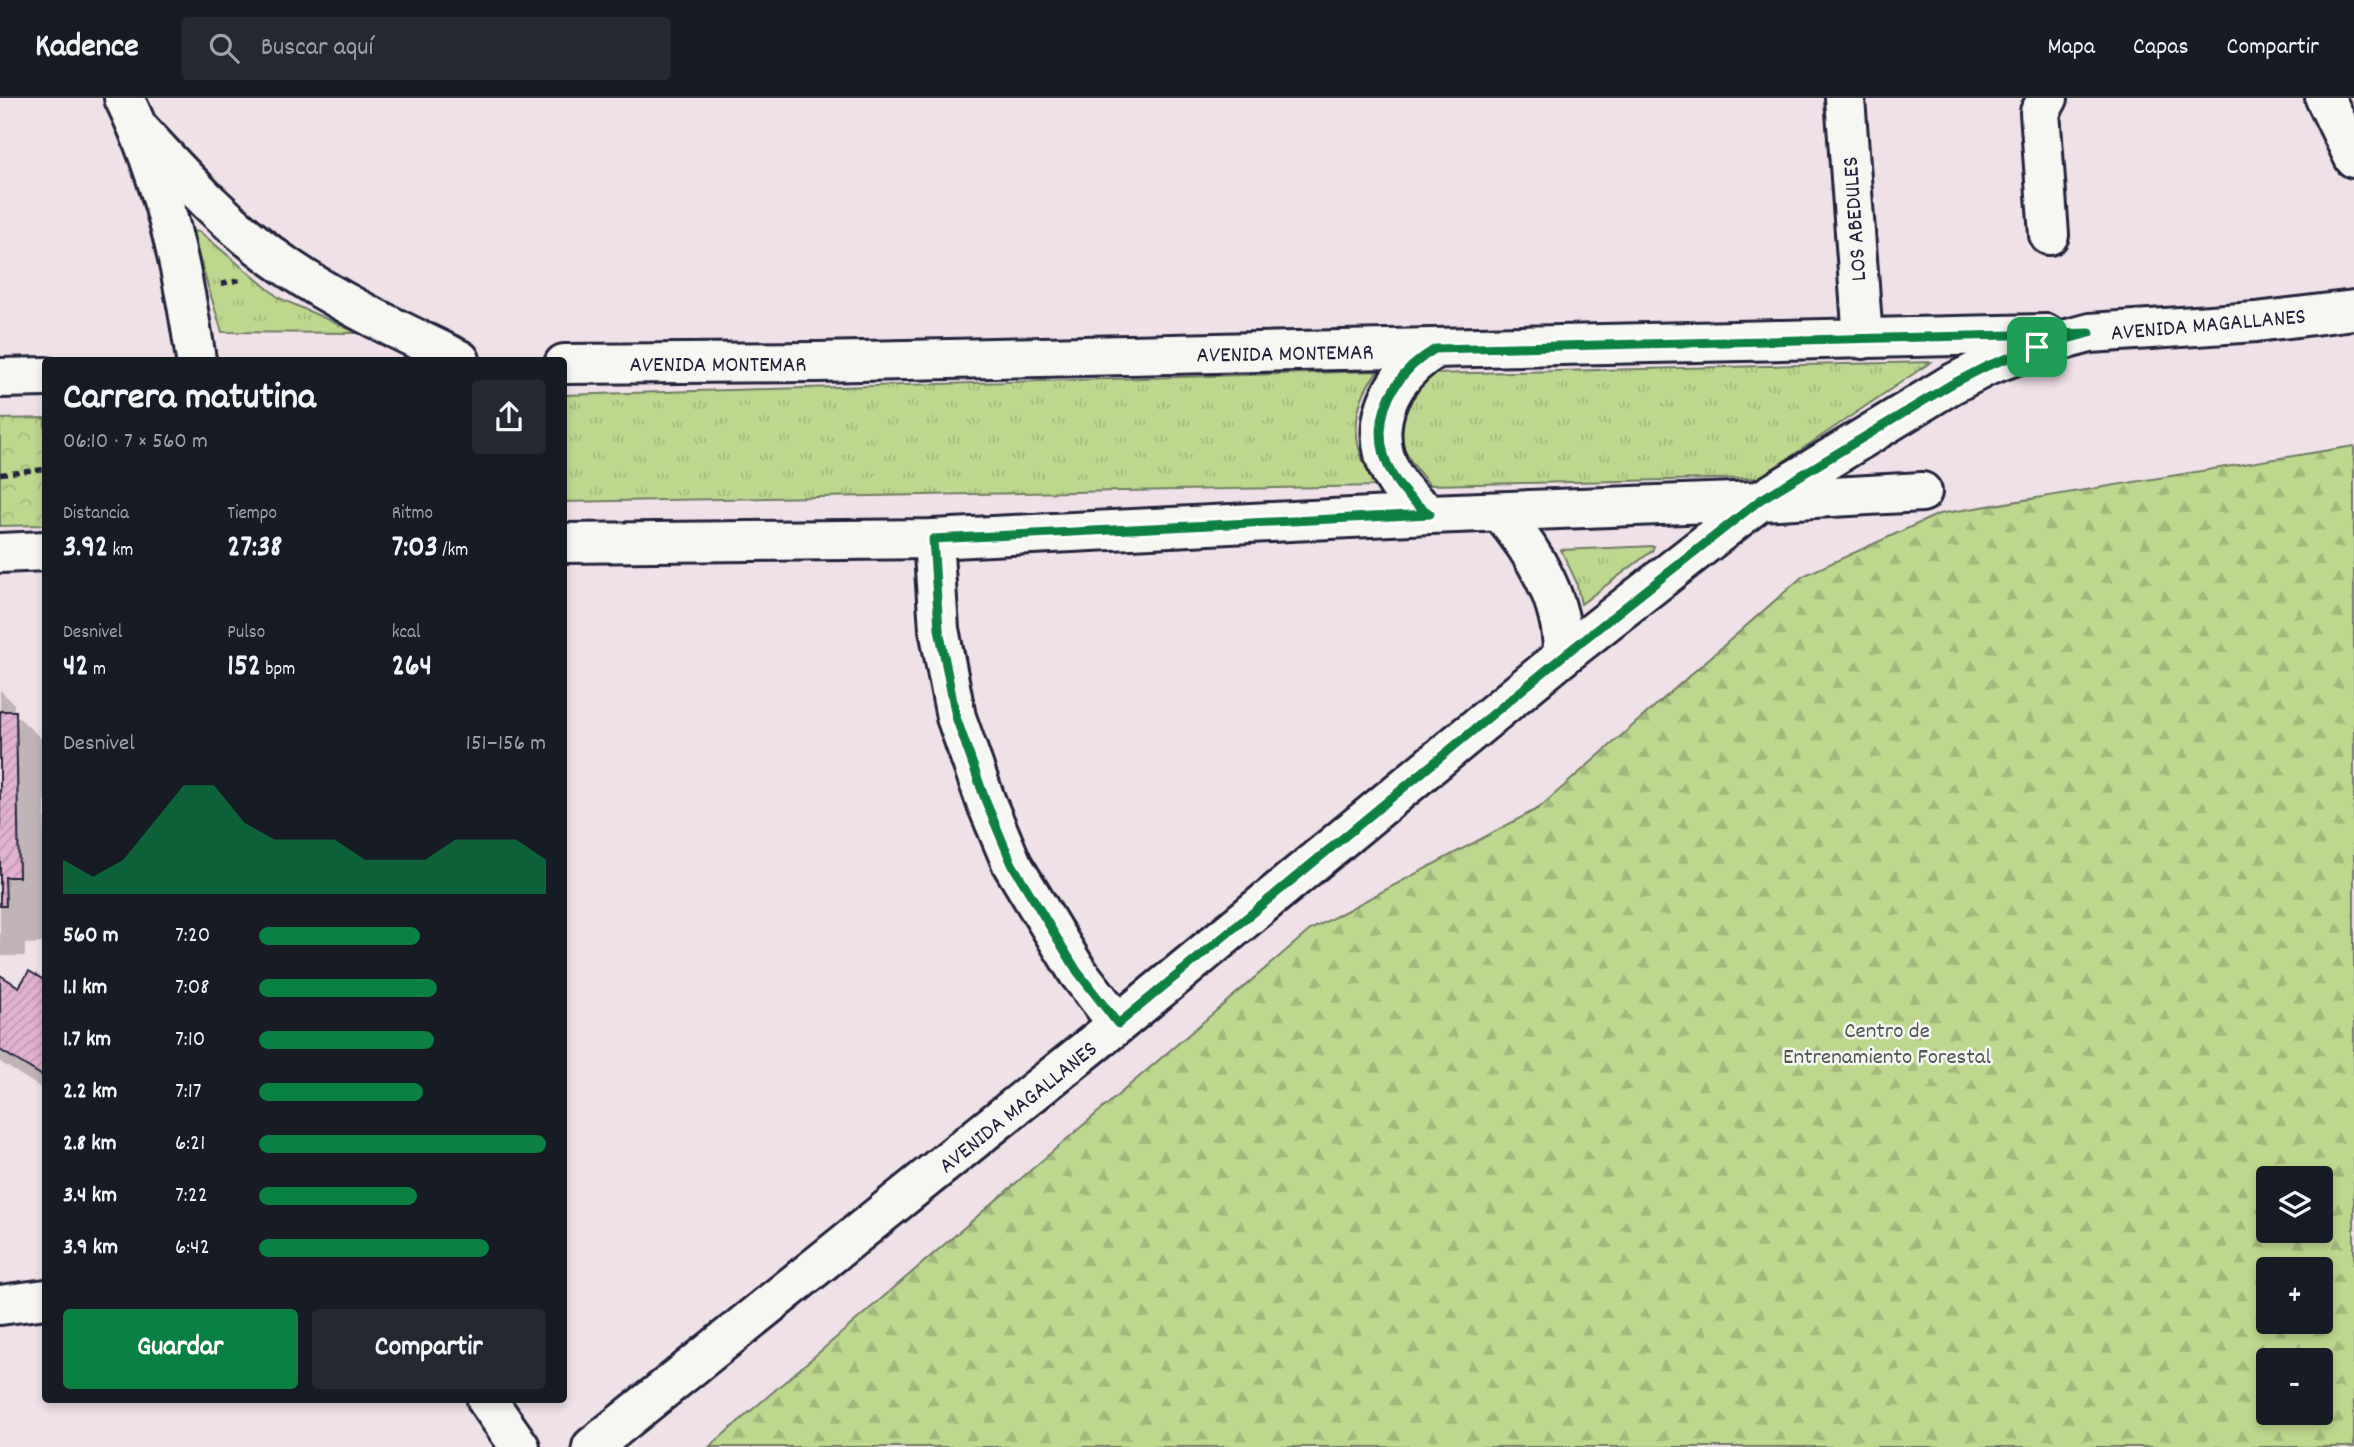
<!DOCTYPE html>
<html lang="es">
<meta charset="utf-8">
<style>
:root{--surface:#171b24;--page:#242831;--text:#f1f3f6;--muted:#9ea1a6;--line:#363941;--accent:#0b8043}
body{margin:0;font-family:Dekko,sans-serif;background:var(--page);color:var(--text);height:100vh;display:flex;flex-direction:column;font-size:26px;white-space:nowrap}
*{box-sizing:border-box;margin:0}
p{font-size:23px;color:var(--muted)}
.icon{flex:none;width:38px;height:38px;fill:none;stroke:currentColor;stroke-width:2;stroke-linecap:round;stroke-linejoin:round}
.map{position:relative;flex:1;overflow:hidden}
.details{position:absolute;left:42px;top:259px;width:525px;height:1046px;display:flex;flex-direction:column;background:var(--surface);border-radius:7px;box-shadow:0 4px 10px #0003}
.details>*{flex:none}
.controls{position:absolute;left:2256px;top:1068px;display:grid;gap:14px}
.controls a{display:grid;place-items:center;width:77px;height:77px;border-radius:7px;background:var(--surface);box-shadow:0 4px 10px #0003;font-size:35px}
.pin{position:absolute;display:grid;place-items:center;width:60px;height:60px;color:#fff;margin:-30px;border-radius:14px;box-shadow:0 4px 10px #0006}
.round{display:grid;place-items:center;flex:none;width:74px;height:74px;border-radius:7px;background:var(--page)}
.overview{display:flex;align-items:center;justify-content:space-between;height:119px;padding:0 21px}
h1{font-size:38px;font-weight:800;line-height:52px}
.metrics{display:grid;grid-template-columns:repeat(3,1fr);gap:10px;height:119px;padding:7px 21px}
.metrics div{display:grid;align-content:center}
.metrics b{font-size:30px;font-weight:800}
.metrics small{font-size:19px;font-weight:400}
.metrics p{font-size:19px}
.chart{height:196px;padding:14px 21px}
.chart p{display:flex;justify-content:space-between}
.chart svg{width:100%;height:126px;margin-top:7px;fill:var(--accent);opacity:.7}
.primary-button{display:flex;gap:14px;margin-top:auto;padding:14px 21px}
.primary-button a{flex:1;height:80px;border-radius:7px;background:var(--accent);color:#fff;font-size:28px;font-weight:800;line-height:80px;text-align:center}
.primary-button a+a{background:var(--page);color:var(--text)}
ul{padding:0 21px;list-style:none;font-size:23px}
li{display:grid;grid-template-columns:112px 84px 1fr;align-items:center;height:52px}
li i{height:18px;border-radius:9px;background:var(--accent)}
header{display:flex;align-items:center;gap:42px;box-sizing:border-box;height:98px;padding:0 35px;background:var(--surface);border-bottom:2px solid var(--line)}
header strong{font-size:33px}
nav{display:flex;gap:38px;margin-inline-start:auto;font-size:24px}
.search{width:490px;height:63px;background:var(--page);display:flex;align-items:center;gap:18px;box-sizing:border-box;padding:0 24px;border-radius:7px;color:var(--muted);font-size:26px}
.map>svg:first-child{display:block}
.grass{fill:url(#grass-tufts);stroke:#707c64;stroke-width:2}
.forest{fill:url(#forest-firs);stroke:#707c64;stroke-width:2;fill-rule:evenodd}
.park{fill:url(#park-crowns);stroke:#707c64;stroke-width:2}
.shadow{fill:#0003}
.building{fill:url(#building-hatch);stroke:#22223b;stroke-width:2}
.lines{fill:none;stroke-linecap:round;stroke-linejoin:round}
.street-casing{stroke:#22223b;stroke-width:44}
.secondary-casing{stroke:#22223b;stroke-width:44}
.path{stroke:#22223b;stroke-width:4.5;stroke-dasharray:7 5;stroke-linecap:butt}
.street{stroke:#f6f6f2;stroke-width:38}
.secondary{stroke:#f6f6f2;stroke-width:38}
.route-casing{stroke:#fff;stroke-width:14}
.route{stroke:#0b8043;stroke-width:9}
.labels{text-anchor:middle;stroke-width:5;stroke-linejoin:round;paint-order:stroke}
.street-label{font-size:23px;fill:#22223b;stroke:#f6f6f2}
.park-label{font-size:23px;fill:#505854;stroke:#f6f6f2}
</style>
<header>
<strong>Kadence</strong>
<div class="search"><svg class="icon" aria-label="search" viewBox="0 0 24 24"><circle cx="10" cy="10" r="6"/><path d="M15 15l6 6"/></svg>Buscar aquí</div>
<nav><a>Mapa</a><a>Capas</a><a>Compartir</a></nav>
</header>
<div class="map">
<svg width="2354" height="1349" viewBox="0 0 2354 1349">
<defs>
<pattern id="grass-tufts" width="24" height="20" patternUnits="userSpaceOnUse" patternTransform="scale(1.75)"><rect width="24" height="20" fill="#bdd78e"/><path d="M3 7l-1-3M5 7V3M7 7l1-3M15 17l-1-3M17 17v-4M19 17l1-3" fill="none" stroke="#a2b87b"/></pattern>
<pattern id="forest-firs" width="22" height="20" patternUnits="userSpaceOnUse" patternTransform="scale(1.75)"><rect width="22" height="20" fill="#bdd78e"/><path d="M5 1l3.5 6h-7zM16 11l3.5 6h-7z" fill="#a2b87b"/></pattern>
<pattern id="park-crowns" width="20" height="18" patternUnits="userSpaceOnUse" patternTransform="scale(1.75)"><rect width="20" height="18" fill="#bdd78e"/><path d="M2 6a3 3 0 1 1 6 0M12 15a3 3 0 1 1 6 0" fill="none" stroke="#a2b87b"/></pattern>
<pattern id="building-hatch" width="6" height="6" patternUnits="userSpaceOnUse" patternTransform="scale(1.75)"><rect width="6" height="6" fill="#e2b1d1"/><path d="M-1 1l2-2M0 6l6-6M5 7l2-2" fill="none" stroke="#c298b4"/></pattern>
</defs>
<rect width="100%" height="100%" fill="#f0e1e8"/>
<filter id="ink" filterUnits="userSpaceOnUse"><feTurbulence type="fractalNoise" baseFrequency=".0143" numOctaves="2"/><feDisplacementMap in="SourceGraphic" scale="14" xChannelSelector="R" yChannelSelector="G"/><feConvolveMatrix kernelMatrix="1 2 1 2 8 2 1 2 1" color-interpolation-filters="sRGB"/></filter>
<g filter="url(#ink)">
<path class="grass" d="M191,133L200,134L279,200L358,235L222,234Z
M1931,264L1759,380L1430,387C1391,346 1388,316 1430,276Z
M1378,273C1349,308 1350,353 1378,388L564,404V297Z
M1654,448L1652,453L1581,506L1576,483L1561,452Z"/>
<path class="forest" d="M2354,348V1349H709L1310,832L1539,710L1803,478L1939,416ZM2268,1080H2320V1132H2268ZM2268,1171H2320V1223H2268ZM2268,1262H2320V1314H2268Z"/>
<path class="park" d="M45,320V427L0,428V321Z"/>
<path class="shadow" d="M0,592L14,606V615L46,645L43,845L25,846V858H0Z
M0,879L20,891L46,883V993L0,964Z"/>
<path class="building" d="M0,613H16L19,779H5L6,808H0Z
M29,873L44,882L46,880V980L0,952V877L19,889Z"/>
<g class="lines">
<g class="street-casing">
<path id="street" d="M124,0C164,82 183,173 196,262
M2048,0L2040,14L2049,137
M2325,0L2354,60
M140,32C186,82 233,133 290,171C343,207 403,234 460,262
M933,441L939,531L956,619L986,704L1012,766L1077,873L1118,926
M0,1207L46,1201
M487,1302L520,1349
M592,1349L1118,926L1563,558L1760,403L1922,394"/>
</g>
<g class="secondary-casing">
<path id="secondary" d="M1845,0L1863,241
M564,266L817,264L2046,236
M0,280L46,279
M1500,414C1535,455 1564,503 1563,558
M1430,416C1362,372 1367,291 1435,251
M564,445L933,441L1430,416L1760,403L1950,287L1987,268L2037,249L2090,235L2256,224L2354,212
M0,455L46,453"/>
</g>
<path class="path" d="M221,186L240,182
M0,376L46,371"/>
<use href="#street" class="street"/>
<use href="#secondary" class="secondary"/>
</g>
</g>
<g class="lines" filter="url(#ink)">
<g class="route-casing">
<path id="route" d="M2090,235L2037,249L1987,268L1950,287L1760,402L1563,558L1118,926L1077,873L1012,766L986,704L956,619L939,531L933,441L1430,416C1362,371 1366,292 1435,251Z"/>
</g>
<use href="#route" class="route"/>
</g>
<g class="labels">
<g class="street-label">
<text transform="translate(1853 121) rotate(-94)" y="8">LOS ABEDULES</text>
<text transform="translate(2208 225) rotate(-5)" y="8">AVENIDA MAGALLANES</text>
<text transform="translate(1285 254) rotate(-1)" y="8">AVENIDA MONTEMAR</text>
<text x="718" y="273">AVENIDA MONTEMAR</text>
<text transform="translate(1017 1008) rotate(-39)" y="8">AVENIDA MAGALLANES</text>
</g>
<g class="park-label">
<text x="1887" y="939">Centro de<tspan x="1887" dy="26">Entrenamiento Forestal</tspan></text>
</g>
</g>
</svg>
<div class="controls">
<a><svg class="icon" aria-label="layers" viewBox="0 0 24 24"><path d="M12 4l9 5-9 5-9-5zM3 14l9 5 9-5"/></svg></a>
<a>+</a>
<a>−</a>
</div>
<div class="pin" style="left:2037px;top:249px;background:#1e9e55"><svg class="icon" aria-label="arrive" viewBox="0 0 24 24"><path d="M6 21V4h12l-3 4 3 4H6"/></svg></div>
<section class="details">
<div class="overview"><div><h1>Carrera matutina</h1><p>06:10 · 7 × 560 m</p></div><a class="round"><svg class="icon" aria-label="share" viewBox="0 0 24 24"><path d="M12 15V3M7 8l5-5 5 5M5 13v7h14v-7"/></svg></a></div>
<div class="metrics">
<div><p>Distancia</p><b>3.92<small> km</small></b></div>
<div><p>Tiempo</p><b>27:38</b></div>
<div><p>Ritmo</p><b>7:03<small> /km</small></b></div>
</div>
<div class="metrics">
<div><p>Desnivel</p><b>42<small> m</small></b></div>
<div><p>Pulso</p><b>152<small> bpm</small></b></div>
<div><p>kcal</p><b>264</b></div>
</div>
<div class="chart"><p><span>Desnivel</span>151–156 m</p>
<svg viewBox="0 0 160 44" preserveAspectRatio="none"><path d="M0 44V32L10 38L20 32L30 19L40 6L50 6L60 19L70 25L80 25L90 25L100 32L110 32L120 32L130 25L140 25L150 25L160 32V44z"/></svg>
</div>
<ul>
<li><b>560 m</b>7:20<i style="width:56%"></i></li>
<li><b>1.1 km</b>7:08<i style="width:62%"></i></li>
<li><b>1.7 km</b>7:10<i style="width:61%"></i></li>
<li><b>2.2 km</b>7:17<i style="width:57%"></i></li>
<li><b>2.8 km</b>6:21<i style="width:100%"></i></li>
<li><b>3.4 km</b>7:22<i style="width:55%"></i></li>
<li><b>3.9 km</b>6:42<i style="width:80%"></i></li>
</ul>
<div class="primary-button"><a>Guardar</a><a>Compartir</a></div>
</section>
</div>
